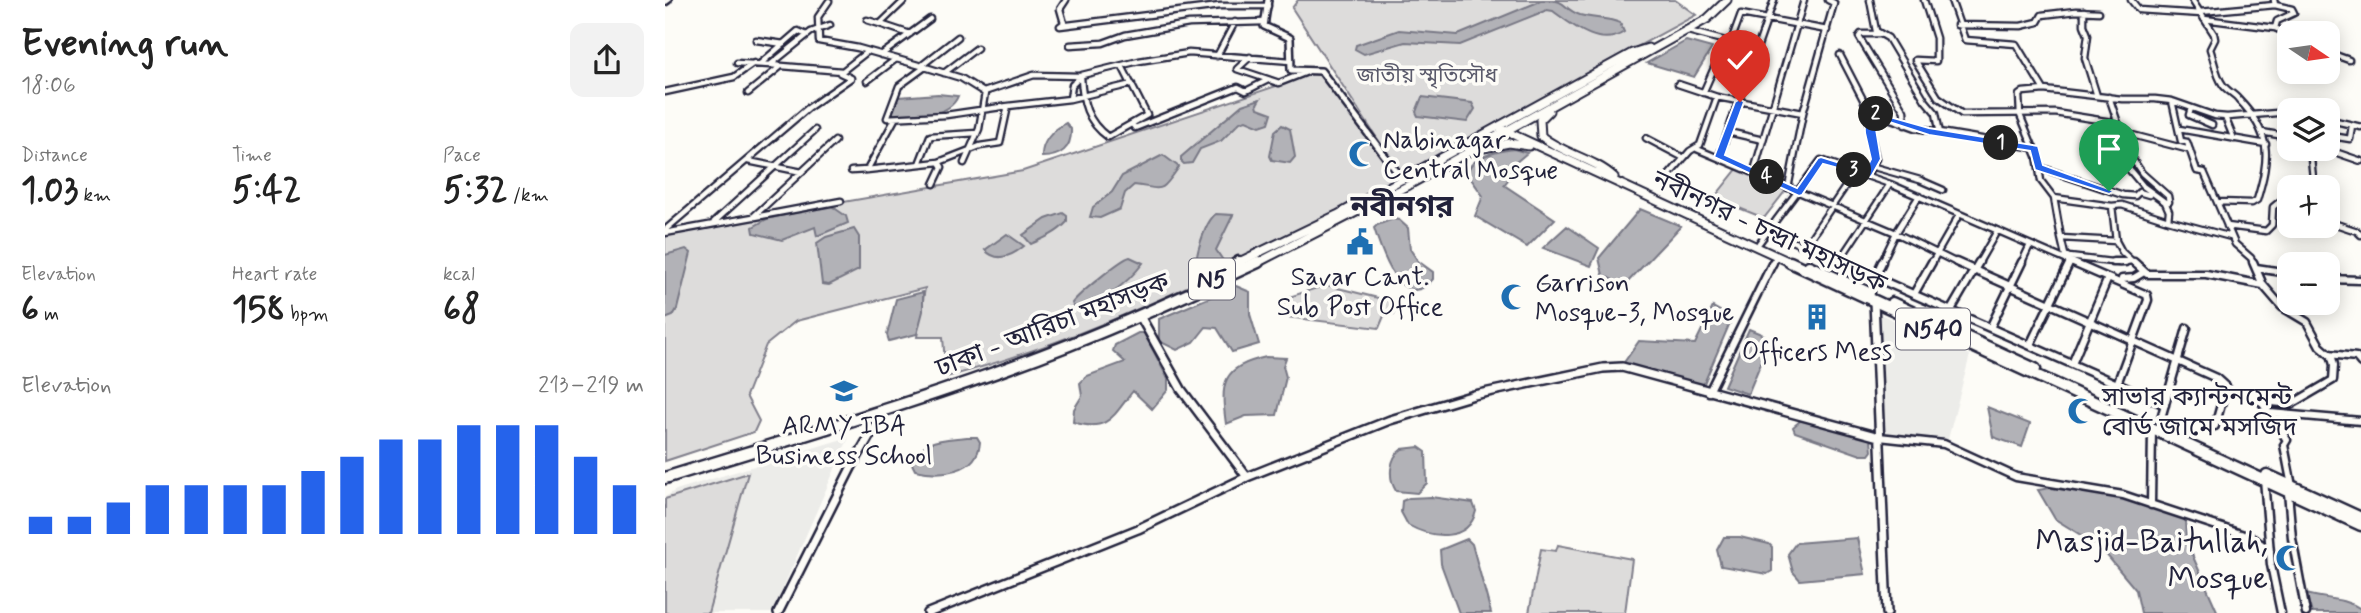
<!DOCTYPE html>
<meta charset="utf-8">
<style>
:root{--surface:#fff;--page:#f2f2f2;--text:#222;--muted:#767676;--accent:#2563eb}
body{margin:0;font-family:Mynerve,"Noto Sans Bengali",sans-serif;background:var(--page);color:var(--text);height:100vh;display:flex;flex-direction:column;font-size:26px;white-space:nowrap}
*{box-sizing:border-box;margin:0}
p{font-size:23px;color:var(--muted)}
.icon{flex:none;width:38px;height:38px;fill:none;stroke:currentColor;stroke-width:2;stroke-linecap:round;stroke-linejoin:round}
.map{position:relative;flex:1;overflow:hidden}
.sheet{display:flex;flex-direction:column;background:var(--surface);width:665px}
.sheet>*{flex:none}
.needle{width:46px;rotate:103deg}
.tools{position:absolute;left:1612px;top:21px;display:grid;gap:14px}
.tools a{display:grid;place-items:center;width:63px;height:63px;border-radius:14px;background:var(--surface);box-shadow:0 4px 18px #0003;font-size:35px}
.pin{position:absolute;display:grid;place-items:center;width:60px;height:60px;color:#fff;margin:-72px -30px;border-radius:50% 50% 50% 0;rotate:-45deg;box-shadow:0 0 7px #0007}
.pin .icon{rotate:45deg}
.km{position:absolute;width:35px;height:35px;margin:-18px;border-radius:50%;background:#222;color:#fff;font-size:19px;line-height:35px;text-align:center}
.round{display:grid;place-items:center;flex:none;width:74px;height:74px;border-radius:14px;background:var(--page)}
.overview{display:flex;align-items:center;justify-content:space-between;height:119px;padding:0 21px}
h1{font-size:38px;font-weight:700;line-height:52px}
.stats{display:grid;grid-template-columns:repeat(3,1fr);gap:10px;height:119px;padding:7px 21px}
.stats div{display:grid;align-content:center}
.stats b{font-size:35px;font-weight:700}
.stats small{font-size:19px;font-weight:400}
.stats p{font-size:19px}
.chart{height:196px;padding:14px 21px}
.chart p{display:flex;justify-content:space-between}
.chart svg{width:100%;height:126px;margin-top:7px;stroke:var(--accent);stroke-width:6}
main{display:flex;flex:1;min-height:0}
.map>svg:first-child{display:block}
.built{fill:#ecece9}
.green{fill:#dddcdb;stroke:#807f8b;stroke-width:2}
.water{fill:#b2b2b7;stroke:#787885;stroke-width:2}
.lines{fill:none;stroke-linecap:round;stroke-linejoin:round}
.minor-far1-casing{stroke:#22223b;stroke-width:9}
.minor-casing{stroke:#22223b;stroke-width:11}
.tertiary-far1-casing{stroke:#22223b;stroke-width:10}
.tertiary-casing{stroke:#22223b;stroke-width:12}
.trunk-far1-casing{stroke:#22223b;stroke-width:11}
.trunk-casing{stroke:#22223b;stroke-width:15}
.minor-far1{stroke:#fdfcf7;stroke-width:4.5}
.minor{stroke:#fdfcf7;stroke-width:6}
.tertiary-far1{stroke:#fdfcf7;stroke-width:5}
.tertiary{stroke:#fdfcf7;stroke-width:7}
.trunk-far1{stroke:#fdfcf7;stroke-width:7}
.trunk{stroke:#fdfcf7;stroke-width:10}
.route{fill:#2563eb;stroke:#fff;stroke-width:2}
.labels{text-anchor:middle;stroke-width:7;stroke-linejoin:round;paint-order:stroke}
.far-park-label{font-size:21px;fill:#5a5a6b;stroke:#fdfcf7}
.shield{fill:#fdfcf7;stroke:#646373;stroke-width:2}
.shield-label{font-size:24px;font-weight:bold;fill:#22223b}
.poi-label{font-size:26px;fill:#22223b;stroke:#fdfcf7;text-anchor:start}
.street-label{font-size:26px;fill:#22223b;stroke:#fdfcf7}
.quarter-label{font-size:30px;font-weight:bold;fill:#22223b;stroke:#fdfcf7}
.near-poi-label{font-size:32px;fill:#22223b;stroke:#fdfcf7;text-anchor:end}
</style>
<main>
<section class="sheet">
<div class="overview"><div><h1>Evening run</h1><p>18:06</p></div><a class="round"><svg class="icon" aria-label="share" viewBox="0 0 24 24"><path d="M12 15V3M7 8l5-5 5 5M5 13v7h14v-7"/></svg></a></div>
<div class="stats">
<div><p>Distance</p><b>1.03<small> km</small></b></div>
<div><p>Time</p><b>5:42</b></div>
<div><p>Pace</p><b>5:32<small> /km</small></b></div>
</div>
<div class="stats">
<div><p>Elevation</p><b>6<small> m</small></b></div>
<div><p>Heart rate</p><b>158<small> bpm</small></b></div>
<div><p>kcal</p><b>68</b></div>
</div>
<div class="chart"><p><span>Elevation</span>213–219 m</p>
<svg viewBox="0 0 160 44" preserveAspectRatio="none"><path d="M5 44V38M15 44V38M25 44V33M35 44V27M45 44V27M55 44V27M65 44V27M75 44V22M85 44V17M95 44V11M105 44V11M115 44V6M125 44V6M135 44V6M145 44V17M155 44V27"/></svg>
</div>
</section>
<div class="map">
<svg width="1696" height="613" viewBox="0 0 1696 613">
<rect width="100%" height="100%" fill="#fdfcf7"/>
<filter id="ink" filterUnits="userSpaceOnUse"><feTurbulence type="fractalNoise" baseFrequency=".0143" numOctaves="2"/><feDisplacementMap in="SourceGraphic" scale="14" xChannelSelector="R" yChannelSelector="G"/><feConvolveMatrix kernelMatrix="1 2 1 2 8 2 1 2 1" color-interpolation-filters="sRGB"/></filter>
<g filter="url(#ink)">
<path class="built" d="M1215,314L1305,355L1282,443L1219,434Z
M184,437L107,613H0V497L11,490Z"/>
<path class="green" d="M633,0H1010L1031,15L736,175L627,8Z
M656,71L738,180C590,254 442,335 281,377L278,337H252L260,288L131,321L101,345L81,396L94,421L89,432L0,461V233L358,171Z
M1073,168L1094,176L1091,180L1100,184L1105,179L1121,190L1099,218L1049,198Z
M661,285L733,303L729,314L719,316L714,328L613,316L621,298Z
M83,473L43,613H0V499Z
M893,545L967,559L960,613H864L876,549L891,551Z"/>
<path class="water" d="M878,0C905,0 895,8 915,15C928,19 942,17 955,23L959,32C935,49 907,25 888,11L882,10L795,45L740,42L699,54L690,49L691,45L734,30L793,35Z
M1021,41L1047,48L1029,77L982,63Z
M273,94L293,96C285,117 244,120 225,114L233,97Z
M757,97L807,103L810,109L802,122L753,116L751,112Z
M595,99L592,104L593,108L607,113L604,123L595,126L581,120L575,122L556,141L535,149L527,163L519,164L516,161V157L577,105Z
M401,123L406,129C407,148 396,157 377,157C376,142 388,130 401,123Z
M617,125L625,129L630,157L625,163L607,160L605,156L610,131Z
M849,149L862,153L843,169L847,175L839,185L890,219L862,247L810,216L818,196L802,173C806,156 833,151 849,149Z
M498,155L514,167C495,194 500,189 469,185L460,193L455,209L435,218L425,217L428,207L447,192L457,176Z
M165,205L181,216L183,223L152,236L150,227L117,240L89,233L88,227L102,219Z
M975,209L1016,226L959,286L938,275L934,258Z
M398,213L402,216V222C392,233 380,238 366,244L358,235L381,219Z
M551,214L568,215L551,250L559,262L533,276C526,264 540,221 551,214Z
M728,219L734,220L743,228L745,249L753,261L768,272V279C737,316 716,250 709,228L712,225Z
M902,226L934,248L926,266L878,248Z
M189,229L194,237V270L164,285L157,284L152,243L161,237Z
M342,234L359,246C347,256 332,263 320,250Z
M21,249L26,253L12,309L8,316L0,319V255Z
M465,257L478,263C466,279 429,313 408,306L407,303C414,294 456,259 465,257Z
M571,286L585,292V314L594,344L567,352L552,328L541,327L529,342L512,350L494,341V319Z
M258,292V311L252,334L224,341L222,335L231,299Z
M1048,307L1067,318L1037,388L958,364L974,341L1030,344Z
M1084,329L1106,338L1083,394L1059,386Z
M473,333H479L503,379V390L487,409L468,391C448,416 443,433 408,422L409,409L417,396L415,383L422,376L460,362L448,351L450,345Z
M601,357L621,358L618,366L621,377L612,415L581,416L561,424C555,382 557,367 601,357Z
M1322,407L1365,424L1357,447L1328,437Z
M1136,420L1202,438L1206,440L1207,451L1204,455H1196L1130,432L1128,427Z
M302,437H312L315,442C313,473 276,476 250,470L247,464C255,438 278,440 302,437Z
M754,447L761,452L762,483L752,493L731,491C723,478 724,458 737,449Z
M1385,488L1451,496L1520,519L1521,541L1553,613H1476L1471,590L1435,547L1390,519L1373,490Z
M766,497L808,503L811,511C803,543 766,538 743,525L736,512L737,501L744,498Z
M1059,537H1075L1104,544L1107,547V571L1102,574L1056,566L1052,550Z
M1192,538L1200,574L1135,580L1128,572L1123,554L1131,543Z
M802,539L807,544L826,613H794L776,564L775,550Z
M1641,594C1660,599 1679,598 1696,609V613H1647Z"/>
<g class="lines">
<g class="minor-far1-casing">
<path id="minor-far1" d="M240,0L215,24L245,34
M401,0L395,9L399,23L395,26L555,6H603
M1205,0L1211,31L1223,38L1260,100L1271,113L1275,134
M1259,0L1271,38V61L1250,60L1273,97L1297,114L1390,113L1453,123
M1286,0L1300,40L1351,44L1379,90
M1466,0L1474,10L1537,14
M1527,0L1549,34L1550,39L1545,49C1549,60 1551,76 1558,85C1562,91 1570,94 1574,100C1607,134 1605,157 1592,200L1587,203L1552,202L1570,244L1586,258L1589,264
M164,1L153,17L154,41L193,48L260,67L234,86L222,118L281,115L343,106
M1419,11V25L1423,35L1420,58L1432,96
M1535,12L1610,5
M1539,19L1610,28L1612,21L1629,13L1627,9L1610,5L1609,0
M202,20L215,24
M1292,25L1356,26L1373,22L1377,15L1411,11L1434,12
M1610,28L1624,34
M1023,31L1091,49
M1216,34H1196L1194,37L1239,111L1240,125
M91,40L119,44
M1065,44L1076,14L1162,30
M405,45L438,43L460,35L524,24L600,22
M1662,52L1684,60
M216,55L265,19
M1175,55L1204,111L1205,133L1211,159L1202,175
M552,56L570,22
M585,57L572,69L614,83L642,72
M72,63L105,65L146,32L165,25
M95,64L133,31L142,35
M105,65L177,71
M256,66L293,37
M260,67L296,78L320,93L314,129L299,163
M279,73L312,48
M202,81L231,59
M1013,84L1052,97L1138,113
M0,92L69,77L89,63
M319,92L369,75L416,76C417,102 422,122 443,137L482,115L457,66
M83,93L115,67
M1038,93L1060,43
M1444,97L1456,132L1525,150
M405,99L407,85L417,75L474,61L524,53L626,61
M1507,101L1516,141L1522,142L1532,171L1539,172L1552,202
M1526,108L1524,115L1547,125
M1204,111L1251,128L1370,148
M1560,117L1569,139
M230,119L202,170L274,162L277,167L269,184
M1662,119L1696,127
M467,124L470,128L573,87L581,91L603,80
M1514,129L1601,144
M1063,132L1098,140
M1456,132L1455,141L1477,173L1503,196L1504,202H1500L1504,211L1503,220L1566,237
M1597,132L1624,137
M981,138L1019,158
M1662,138L1670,141L1673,137L1685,139L1687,125
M1032,149L1231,233L1294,264
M1661,149L1696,161
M1463,151L1447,149L1478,186L1500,202
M1054,157L1109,0
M83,161L137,172
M274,162L315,146L335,143L343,106L405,99L467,84
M254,164L265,136L312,133
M1209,167L1255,180L1278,190
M1374,167L1458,195L1470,196L1474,192L1484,195
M186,171L202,170
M1089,171L1139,0
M998,182L1025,151L1035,145L1052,97
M1635,187L1648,178L1645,149
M1123,188L1138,113L1169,3L1163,0
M1389,198L1447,206L1451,241
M1447,206L1457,205L1503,220
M90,217L176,201
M1662,221L1692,231L1696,235
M49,222L150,130
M1562,226L1601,231L1607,225L1608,207L1624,194
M0,230L143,108L186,78L175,73L203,51
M1104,231L1179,264
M0,233L88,217L170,141
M1396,238L1400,255L1404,257L1455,263L1466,261
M1094,243L1156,160L1225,184L1410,264
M1140,246L1191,171
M1174,261L1225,184
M1108,264L1111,257
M1216,264L1231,233L1254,196
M1266,264L1294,215
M1313,264L1332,231
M1356,264L1365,245
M1470,264L1457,252L1451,241L1396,238L1389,198L1376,181L1372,156L1355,115L1354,95L1358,92L1379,90L1457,99H1490L1507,101L1550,116L1562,117L1624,112"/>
</g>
<g class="minor-casing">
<path id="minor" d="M1175,262L1500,405
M1291,262L1551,378L1561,387L1550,426
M1406,262L1482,295L1483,300L1452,384
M1448,262H1460
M1469,262L1482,274H1541L1598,285
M1588,262L1598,285L1617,307L1642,322L1655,346L1664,354L1691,357L1696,363
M1591,268L1624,273
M1210,277L1217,262
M1457,279L1469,278L1479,272
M1662,279L1696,280
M1249,294L1267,262
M1286,310L1314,262
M1325,328L1357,262
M1365,345L1405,262
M1407,364L1443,278
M1044,392L1108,262
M1605,413L1696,421
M1494,425L1522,328
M1214,437L1279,444L1351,477L1458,495L1588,538L1605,551
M1599,479L1606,565L1616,613
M1627,486L1619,445L1622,440L1596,401L1627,404L1668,380L1669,365L1666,354
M1623,492L1627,538L1641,613
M1486,505L1487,429"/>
</g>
<g class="tertiary-far1-casing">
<path id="tertiary-far1" d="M603,0L599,26L625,38L626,70L656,71L738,180
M0,2L3,0"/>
</g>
<g class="tertiary-casing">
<path id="tertiary" d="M1209,301L1222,613
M475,316L516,389L582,477
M113,613L186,468L220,409
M263,613L473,529L582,477L725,420L809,395L938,368L957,367L1214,437"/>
</g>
<g class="trunk-far1-casing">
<path id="trunk-far1" d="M884,111L875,120L876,136C898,154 928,158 949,177
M836,129L1129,264
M819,148L844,143L864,146
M570,264L672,215L967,53L983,48
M590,264L744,185L1042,19L1062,0"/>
</g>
<g class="trunk-casing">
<path id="trunk" d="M1125,262L1696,525
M1144,266L1204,293
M551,277L574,262
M1227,303L1370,369
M1602,475L1696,518
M0,478C135,436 272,397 404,345C468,320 531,291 593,262"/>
</g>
<use href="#minor-far1" class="minor-far1"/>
<use href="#minor" class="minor"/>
<use href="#tertiary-far1" class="tertiary-far1"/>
<use href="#tertiary" class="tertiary"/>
<use href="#trunk-far1" class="trunk-far1"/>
<use href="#trunk" class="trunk"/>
</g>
</g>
<path class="route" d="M1075,99L1079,102L1060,155L1132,188L1153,158L1156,157L1200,171L1206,159L1200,133L1199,111L1204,108L1225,117L1264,128L1373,146L1378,165L1449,191L1444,194L1370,170L1365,151L1264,135L1209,117L1216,159L1206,177L1158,164L1137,195L1134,196L1049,157L1070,102Z"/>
<defs>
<g id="mosque-bare" transform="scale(2.1)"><path d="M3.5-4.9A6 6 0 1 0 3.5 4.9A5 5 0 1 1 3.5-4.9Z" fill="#1f6fb2" stroke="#fdfcf7" stroke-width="2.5" paint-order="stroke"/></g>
<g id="civic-bare" transform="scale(2.1)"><path d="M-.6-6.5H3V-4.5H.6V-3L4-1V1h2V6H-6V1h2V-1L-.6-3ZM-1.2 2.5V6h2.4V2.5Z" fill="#1f6fb2" stroke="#fdfcf7" stroke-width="2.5" paint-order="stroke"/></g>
<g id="building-bare" transform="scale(2.1)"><path d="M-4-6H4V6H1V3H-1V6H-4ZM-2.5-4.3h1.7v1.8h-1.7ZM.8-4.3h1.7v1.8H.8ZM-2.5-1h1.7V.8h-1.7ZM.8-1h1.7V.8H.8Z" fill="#1f6fb2" stroke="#fdfcf7" stroke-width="2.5" paint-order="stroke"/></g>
<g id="school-bare" transform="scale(2.1)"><path d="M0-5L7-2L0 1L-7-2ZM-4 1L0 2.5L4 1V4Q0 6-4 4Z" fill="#1f6fb2" stroke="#fdfcf7" stroke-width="2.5" paint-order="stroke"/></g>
</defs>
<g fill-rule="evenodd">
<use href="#mosque-bare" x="697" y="154"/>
<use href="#civic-bare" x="695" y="242"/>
<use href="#mosque-bare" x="849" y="297"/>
<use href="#building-bare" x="1152" y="317"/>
<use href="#school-bare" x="179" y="391"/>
<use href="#mosque-bare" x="1416" y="411"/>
<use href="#mosque-bare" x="1624" y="558"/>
</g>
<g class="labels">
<g class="far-park-label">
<text x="762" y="82">জাতীয় স্মৃতিসৌধ</text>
</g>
<g class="shield">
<rect x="524" y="258.5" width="46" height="41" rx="5"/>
<rect x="1231" y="308.5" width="74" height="41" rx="5"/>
</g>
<g class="shield-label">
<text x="547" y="287">N5</text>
<text x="1268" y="337">N540</text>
</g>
<g class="poi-label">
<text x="718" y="148">Nabinagar<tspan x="718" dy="30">Central Mosque</tspan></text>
<text x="695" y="285" text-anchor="middle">Savar Cant.<tspan x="695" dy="30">Sub Post Office</tspan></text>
<text x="870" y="291">Garrison<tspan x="870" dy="30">Mosque-3, Mosque</tspan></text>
<text x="1152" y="360" text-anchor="middle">Officers Mess</text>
<text x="1437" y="405">সাভার ক্যান্টনমেন্ট<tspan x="1437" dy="30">বোর্ড জামে মসজিদ</tspan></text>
<text x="179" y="434" text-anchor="middle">ARMY IBA<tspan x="179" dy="30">Business School</tspan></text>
</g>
<g class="street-label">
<text transform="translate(1105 231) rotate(25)" y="9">নবীনগর - চন্দ্রা মহাসড়ক</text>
<text transform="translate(387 324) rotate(-21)" y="9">ঢাকা - আরিচা মহাসড়ক</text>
</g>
<g class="quarter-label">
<text x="737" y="216">নবীনগর</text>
</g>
<g class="near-poi-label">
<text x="1603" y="551">Masjid-Baitullah,<tspan x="1603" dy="37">Mosque</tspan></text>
</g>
</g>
</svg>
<div class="tools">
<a><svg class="needle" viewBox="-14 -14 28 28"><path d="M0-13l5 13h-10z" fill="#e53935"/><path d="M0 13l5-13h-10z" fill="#767676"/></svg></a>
<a><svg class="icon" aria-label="layers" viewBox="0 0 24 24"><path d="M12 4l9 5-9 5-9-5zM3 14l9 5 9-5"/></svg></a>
<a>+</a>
<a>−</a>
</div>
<div class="pin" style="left:1444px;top:191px;background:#1e9e55"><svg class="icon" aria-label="arrive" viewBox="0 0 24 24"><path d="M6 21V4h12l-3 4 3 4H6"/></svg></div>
<div class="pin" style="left:1075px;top:102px;background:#d93025"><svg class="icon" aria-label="check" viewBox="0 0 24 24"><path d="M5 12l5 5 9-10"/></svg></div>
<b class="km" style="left:1336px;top:143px">1</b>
<b class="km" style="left:1211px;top:114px">2</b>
<b class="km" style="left:1189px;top:170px">3</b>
<b class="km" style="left:1102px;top:177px">4</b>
</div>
</main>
